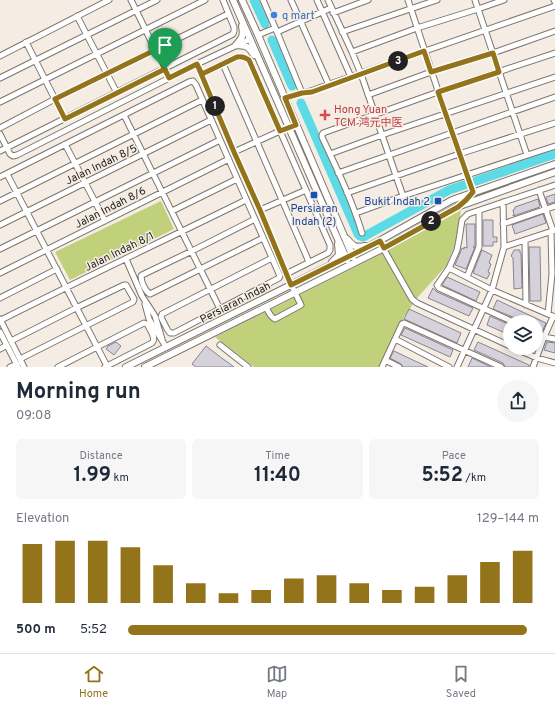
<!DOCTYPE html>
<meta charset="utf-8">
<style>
:root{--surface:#fff;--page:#f6f6f7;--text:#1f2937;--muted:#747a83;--line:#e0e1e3;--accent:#93741b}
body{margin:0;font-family:Overpass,"Noto Sans SC",sans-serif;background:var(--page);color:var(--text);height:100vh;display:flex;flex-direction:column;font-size:15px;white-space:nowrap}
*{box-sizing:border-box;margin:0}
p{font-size:13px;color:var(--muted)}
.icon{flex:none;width:22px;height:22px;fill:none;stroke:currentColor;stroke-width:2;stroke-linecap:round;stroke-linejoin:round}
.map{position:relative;height:367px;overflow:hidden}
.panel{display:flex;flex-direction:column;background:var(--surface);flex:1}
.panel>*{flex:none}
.buttons{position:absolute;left:503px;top:315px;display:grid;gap:8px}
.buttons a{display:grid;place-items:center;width:40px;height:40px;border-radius:50%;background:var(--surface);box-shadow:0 2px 10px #0003;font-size:20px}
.pin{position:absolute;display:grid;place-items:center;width:34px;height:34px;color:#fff;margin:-41px -17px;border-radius:50% 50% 50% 0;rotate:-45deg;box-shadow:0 0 4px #0007}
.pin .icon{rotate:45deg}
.km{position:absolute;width:20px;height:20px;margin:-10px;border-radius:50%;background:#222;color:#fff;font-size:11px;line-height:20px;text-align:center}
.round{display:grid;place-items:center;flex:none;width:42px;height:42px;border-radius:21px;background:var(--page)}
.summary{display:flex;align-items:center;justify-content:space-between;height:68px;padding:0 16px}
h1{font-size:22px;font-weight:700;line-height:30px}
.stats{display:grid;grid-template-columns:repeat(3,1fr);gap:6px;height:68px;padding:4px 16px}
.stats div{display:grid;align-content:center;border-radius:6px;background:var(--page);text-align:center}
.stats b{font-size:20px;font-weight:700}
.stats small{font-size:11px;font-weight:400}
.stats p{font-size:11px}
.chart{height:112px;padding:8px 16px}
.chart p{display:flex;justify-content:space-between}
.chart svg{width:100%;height:72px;margin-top:4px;stroke:var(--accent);stroke-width:6}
ul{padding:0 16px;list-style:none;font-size:13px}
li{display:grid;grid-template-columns:64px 48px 1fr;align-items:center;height:30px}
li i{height:10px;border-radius:5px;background:var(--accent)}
.menu{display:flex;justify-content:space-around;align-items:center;height:56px;border-top:1px solid var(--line);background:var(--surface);font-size:11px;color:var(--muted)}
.menu a{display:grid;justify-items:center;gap:2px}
.menu .active{color:var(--accent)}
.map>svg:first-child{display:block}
.green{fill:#c0d07b}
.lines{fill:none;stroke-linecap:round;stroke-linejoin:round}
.river{stroke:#5cdbe6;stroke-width:9}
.building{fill:#d5d2dc;stroke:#88858f}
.minor-casing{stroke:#7c766e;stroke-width:7}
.major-casing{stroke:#7c766e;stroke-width:8}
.minor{stroke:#fff;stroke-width:5}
.major{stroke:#fff;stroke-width:6}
.route-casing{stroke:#fff;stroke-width:8}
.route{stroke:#93741b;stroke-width:5}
.shop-dot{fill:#3f7fe0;stroke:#f5ede4;stroke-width:1.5}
.health-dot{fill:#e0444e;stroke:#f5ede4;stroke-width:1.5}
.transit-dot{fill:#1a4fb4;stroke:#f5ede4;stroke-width:1.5}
.labels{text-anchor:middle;stroke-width:3;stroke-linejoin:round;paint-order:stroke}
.shop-label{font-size:11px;fill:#366cbe;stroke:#f5ede4;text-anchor:start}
.health-label{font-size:11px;fill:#be3a42;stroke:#f5ede4;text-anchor:start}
.street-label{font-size:11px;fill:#262320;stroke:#f5ede4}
.transit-label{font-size:11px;fill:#164399;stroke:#f5ede4;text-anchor:end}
</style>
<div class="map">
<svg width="555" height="367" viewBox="0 0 555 367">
<rect width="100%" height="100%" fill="#f5ede4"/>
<path class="green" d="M161,201L174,229L70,280L55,252Z
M461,210L457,240L446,266L418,297L404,317L380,367H254L215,337L377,256Z"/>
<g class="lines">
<path class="river" d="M254,0L265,24
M272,40L292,86
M301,103L358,234L360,236L363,237L449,190L467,184
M476,181L555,154"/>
</g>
<path class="building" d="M555,194V202L548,204L546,197Z
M538,199L540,207L513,216V215H514L513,210L515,209V207Z
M543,214L546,223L515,234L512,225Z
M483,220H493V237H497V242H493V246H483Z
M466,224H475V246L473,247H475L466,269L455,265L462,248L464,249V247L467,248Z
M529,247H540L541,301H530Z
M482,250L492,255L489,263L491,264L488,272L490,273L487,279L473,273Z
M514,250H520V253H521L522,288L514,289L513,258L511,256Z
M447,277L480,292L476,301L442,285Z
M433,288L437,292L473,308L469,316L428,298Z
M497,300L546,323L542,332L536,329V322H518L515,318L493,309Z
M409,309L461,333L457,343L404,319Z
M490,316L510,325V335L487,325Z
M405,328L453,350L450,357L401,335Z
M116,342L121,346L114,355L106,349L108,346Z
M478,342L529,365V367H505L503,363L474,350Z
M547,342L555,343V353L544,350Z
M206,346L219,356L234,367H196L192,364Z
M394,351L415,361L428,367H403L401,364L390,358Z
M472,358L491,367H468Z"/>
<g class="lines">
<g class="minor-casing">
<path id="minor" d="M131,0L169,78
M263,0L277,32L302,93
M291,0L329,85
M317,0L351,77
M328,0L352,52L361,74L403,196
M408,0L452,133L473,192
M475,0L527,155
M554,0L555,2
M333,13L368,0
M77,16L117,93
M277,32L331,8
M342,32L437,0
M258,35L275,28
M26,42L65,119
M352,52L417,28L478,9L504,0
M0,56L109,0
M197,64L234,152L260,210L286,274L301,305L275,319C270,317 268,311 266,307
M223,64L309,262
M202,74L237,57C242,56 245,57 249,60L330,245V250L328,253L286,274
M0,78L157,0
M368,95L431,72L493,53L555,31
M285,98L302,93L311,91L327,85L555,6
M0,102L205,0
M124,115L220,309
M0,128L55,99L228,14
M0,134L10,154L13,156L17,155L197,64L250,39
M65,144L105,221
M0,151L233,34L234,31V27L223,0
M234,152L280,131L296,125
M330,154L382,135L555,77
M338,173L555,97
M7,174L107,366
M0,177L189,82L193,81L196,85L280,276L279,278L174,333H170L167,329L161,317L162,314L272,258
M539,190L553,231
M347,193L459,154L555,123
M0,201L202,100
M260,210L306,190
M172,211L237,179
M356,213L403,196L555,146
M255,219L192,251L142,275L141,276C141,282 145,291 150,294L263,238
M503,224L555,206
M0,225L211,120
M362,233C352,200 337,169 322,137V135L323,133L438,92L555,53
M525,240L526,305
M379,241L412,299L417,303L510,346
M504,247L555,230
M0,249L220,140
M126,259L142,296L155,316L162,339
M449,268L492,290L555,317
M0,273L229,159
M467,277L479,247V211
M0,298L57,269
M145,304L149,319L166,347
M548,314L552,274L551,232
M0,319L24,367
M1,320C82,279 165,240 246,200
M513,322L439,288L437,285L438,284L449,268L457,250L459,240L462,220L468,214L555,185
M0,332L18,367
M536,333L544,337L555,339
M395,339L449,367
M11,341L76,308L124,285H126L134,299L133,302L20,359
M220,345L248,367
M514,348L537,358L555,363
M0,349L7,345
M385,360L399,367
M10,367L17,364
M58,367L144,323L147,324C150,330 157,338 152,343L105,367
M382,367L402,324L404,323L501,367
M457,367L492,290L504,247L503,202
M533,367L544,337L553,317"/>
</g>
<g class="major-casing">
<path id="major" d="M233,0L347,260
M242,0L258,35L353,257
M236,45C242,38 244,36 242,26
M236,45C246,46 248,45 254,55
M347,239C353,246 355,248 365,246
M332,262L339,255L338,244
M126,367L379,241L452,200L555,164
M145,367L266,307L384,248L457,207L555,172"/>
</g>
<use href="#minor" class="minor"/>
<use href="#major" class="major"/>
</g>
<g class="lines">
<g class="route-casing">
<path id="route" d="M165,69L65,119L55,99L155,50L169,78L197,64L234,152L260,210L291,285L380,241L384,248L458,207L466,200L473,192L438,92L499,72L493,53L431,72L424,51L312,92L302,93L285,98L296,125L280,131L249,60C245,57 242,56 237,57L202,74L197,64L169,78L165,69"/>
</g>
<use href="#route" class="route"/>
</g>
<circle class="shop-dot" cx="274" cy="15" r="4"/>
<path class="health-dot" d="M323 109h4v4h4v4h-4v4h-4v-4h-4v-4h4z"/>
<g class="transit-dot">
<rect x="310" y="191" width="8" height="8" rx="2"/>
<rect x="434" y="197" width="8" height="8" rx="2"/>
</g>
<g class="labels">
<g class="shop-label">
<text x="282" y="19">q mart</text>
</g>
<g class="health-label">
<text x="334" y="113">Hong Yuan<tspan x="334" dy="13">TCM 鸿元中医</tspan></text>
</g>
<g class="street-label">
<text transform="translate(101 164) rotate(-26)" y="4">Jalan Indah 8/5</text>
<text transform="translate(110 207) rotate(-27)" y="4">Jalan Indah 8/6</text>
<text transform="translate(119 251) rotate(-26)" y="4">Jalan Indah 8/1</text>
<text transform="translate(235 302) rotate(-27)" y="4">Persiaran Indah</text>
</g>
<g class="transit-label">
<text x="430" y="205">Bukit Indah 2</text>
<text x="314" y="212" text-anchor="middle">Persiaran<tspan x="314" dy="13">Indah (2)</tspan></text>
</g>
</g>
</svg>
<div class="buttons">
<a><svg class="icon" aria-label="layers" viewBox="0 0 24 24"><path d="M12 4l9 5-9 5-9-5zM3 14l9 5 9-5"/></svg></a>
</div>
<div class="pin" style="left:165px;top:69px;background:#1e9e55"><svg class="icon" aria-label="arrive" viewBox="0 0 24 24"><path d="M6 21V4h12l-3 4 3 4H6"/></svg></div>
<b class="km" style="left:215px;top:106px">1</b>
<b class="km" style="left:431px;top:221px">2</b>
<b class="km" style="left:398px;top:61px">3</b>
</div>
<section class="panel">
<div class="summary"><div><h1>Morning run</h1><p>09:08</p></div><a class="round"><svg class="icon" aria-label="share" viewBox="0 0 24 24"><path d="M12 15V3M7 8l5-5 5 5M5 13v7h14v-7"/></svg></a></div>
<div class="stats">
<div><p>Distance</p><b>1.99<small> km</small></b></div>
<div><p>Time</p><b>11:40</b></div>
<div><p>Pace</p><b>5:52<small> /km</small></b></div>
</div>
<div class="chart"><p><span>Elevation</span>129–144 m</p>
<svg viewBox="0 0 160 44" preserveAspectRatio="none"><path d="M5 44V8M15 44V6M25 44V6M35 44V10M45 44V21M55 44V32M65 44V38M75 44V36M85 44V29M95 44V27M105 44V32M115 44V36M125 44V34M135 44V27M145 44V19M155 44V12"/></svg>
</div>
<ul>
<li><b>500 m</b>5:52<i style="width:97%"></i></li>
</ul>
</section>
<nav class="menu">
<a class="active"><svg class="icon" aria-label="home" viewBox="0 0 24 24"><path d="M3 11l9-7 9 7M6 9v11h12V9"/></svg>Home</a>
<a><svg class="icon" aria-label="map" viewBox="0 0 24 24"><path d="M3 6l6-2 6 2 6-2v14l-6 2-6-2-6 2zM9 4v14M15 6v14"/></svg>Map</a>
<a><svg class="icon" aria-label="saved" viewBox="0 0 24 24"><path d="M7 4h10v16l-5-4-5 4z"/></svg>Saved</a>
</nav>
